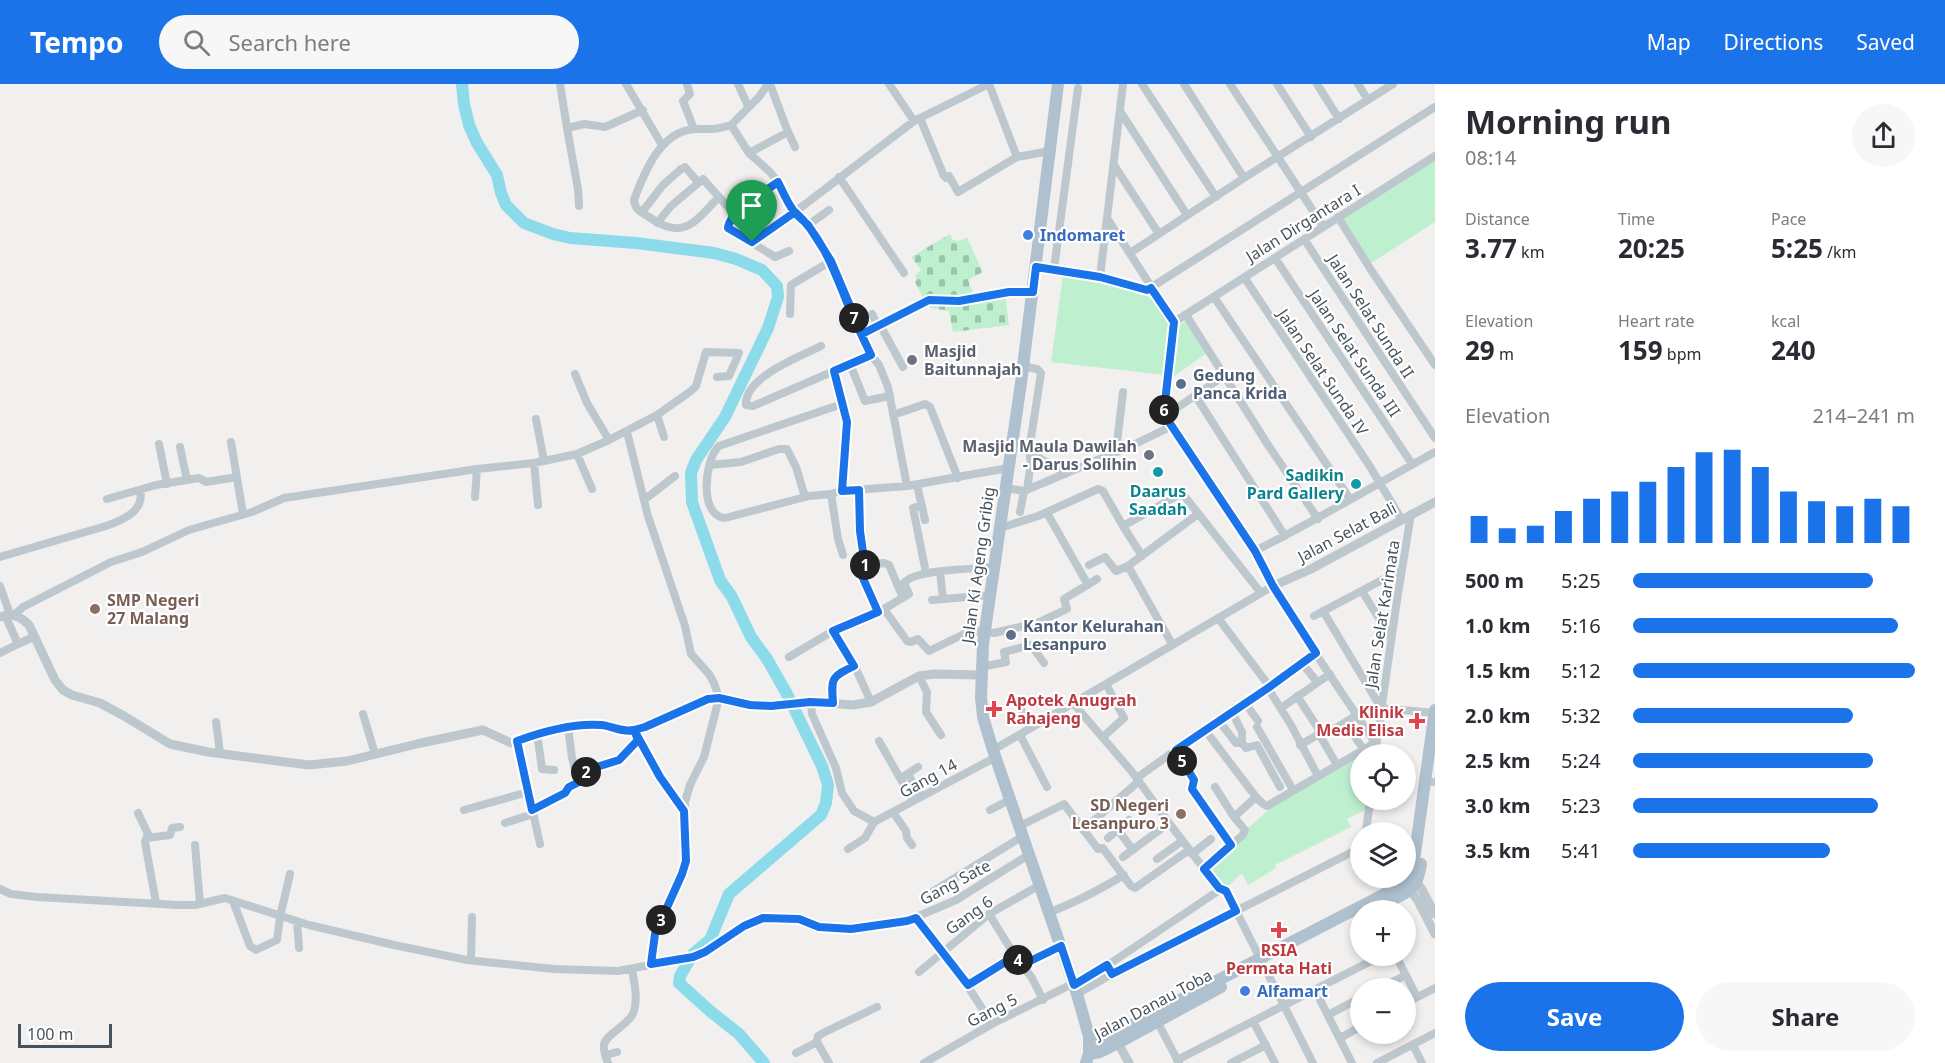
<!DOCTYPE html>
<meta charset="utf-8">
<style>
:root{--surface:#fff;--page:#f7f7f7;--text:#2b2b33;--muted:#7c7c81;--accent:#1a73e8}
body{margin:0;font-family:"Noto Sans",sans-serif;background:var(--page);color:var(--text);height:100vh;display:flex;flex-direction:column;font-size:22px;white-space:nowrap}
*{box-sizing:border-box;margin:0}
p{font-size:20px;color:var(--muted)}
.icon{flex:none;width:33px;height:33px;fill:none;stroke:currentColor;stroke-width:2;stroke-linecap:round;stroke-linejoin:round}
.map{position:relative;flex:1;overflow:hidden}
.sheet{display:flex;flex-direction:column;background:var(--surface);width:510px}
.sheet>*{flex:none}
.controls{position:absolute;left:1350px;top:660px;display:grid;gap:12px}
.controls a{display:grid;place-items:center;width:66px;height:66px;border-radius:50%;background:var(--surface);box-shadow:0 3px 9px #0003;font-size:30px}
.scale{position:absolute;left:18px;bottom:15px;width:94px;box-sizing:border-box;padding-left:6px;border:3px solid #47535c;border-top:0;font-size:16px;line-height:21px;white-space:nowrap;color:#47535c;-webkit-text-stroke:4px #fff;paint-order:stroke}
.pin{position:absolute;display:grid;place-items:center;width:51px;height:51px;color:#fff;margin:-62px -26px;border-radius:50% 50% 50% 0;rotate:-45deg;box-shadow:0 0 6px #0007}
.pin .icon{rotate:45deg}
.km{position:absolute;width:30px;height:30px;margin:-15px;border-radius:50%;background:#222;color:#fff;font-size:16px;line-height:30px;text-align:center}
.round{display:grid;place-items:center;flex:none;width:63px;height:63px;border-radius:32px;background:var(--page)}
.summary{display:flex;align-items:center;justify-content:space-between;height:102px;padding:0 30px}
h1{font-size:33px;font-weight:700;line-height:45px}
.stats{display:grid;grid-template-columns:repeat(3,1fr);gap:9px;height:102px;padding:6px 30px}
.stats div{display:grid;align-content:center}
.stats b{font-size:26px;font-weight:700}
.stats small{font-size:16px;font-weight:400}
.stats p{font-size:16px}
.chart{height:168px;padding:12px 30px}
.chart p{display:flex;justify-content:space-between}
.chart svg{width:100%;height:108px;margin-top:6px;stroke:var(--accent);stroke-width:6}
.button{display:flex;gap:12px;margin-top:auto;padding:12px 30px}
.button a{flex:1;height:69px;border-radius:36px;background:var(--accent);color:#fff;font-size:24px;font-weight:700;line-height:69px;text-align:center}
.button a+a{background:var(--page);color:var(--text)}
ul{padding:0 30px;list-style:none;font-size:20px}
li{display:grid;grid-template-columns:96px 72px 1fr;align-items:center;height:45px}
li i{height:15px;border-radius:8px;background:var(--accent)}
header{display:flex;align-items:center;gap:36px;box-sizing:border-box;height:84px;padding:0 30px;background:var(--accent);color:#fff}
header strong{font-size:28px}
nav{display:flex;gap:33px;margin-inline-start:auto;font-size:21px}
.search{width:420px;height:54px;background:var(--page);display:flex;align-items:center;gap:15px;box-sizing:border-box;padding:0 21px;border-radius:33px;color:var(--muted);font-size:22px}
main{display:flex;flex:1;min-height:0}
.map>svg:first-child{display:block}
.grass{fill:#beefcf}
.cemetery{fill:url(#cemetery-stones)}
.lines{fill:none;stroke-linecap:round;stroke-linejoin:round}
.river{stroke:#8cdbeb;stroke-width:12}
.minor{stroke:#bdc7ce;stroke-width:8}
.tertiary{stroke:#bdc7ce;stroke-width:9}
.primary{stroke:#afc0ce;stroke-width:12}
.route-casing{stroke:#fff;stroke-width:12}
.route{stroke:#1a73e8;stroke-width:8}
.shop-dot{fill:#3f7fe0;stroke:#fff;stroke-width:2}
.worship-dot{fill:#6b7280;stroke:#fff;stroke-width:2}
.service-dot{fill:#5c6f8a;stroke:#fff;stroke-width:2}
.culture-dot{fill:#0f9aa8;stroke:#fff;stroke-width:2}
.education-dot{fill:#8d6e63;stroke:#fff;stroke-width:2}
.health-dot{fill:#e0444e;stroke:#fff;stroke-width:2}
.labels{text-anchor:middle;stroke-width:4.5;stroke-linejoin:round;paint-order:stroke}
.street-label{font-size:16px;fill:#47535c;stroke:#fff}
.shop-label{font-size:16px;font-weight:bold;fill:#366cbe;stroke:#fff;text-anchor:start}
.worship-label{font-size:16px;font-weight:bold;fill:#5b616d;stroke:#fff;text-anchor:start}
.service-label{font-size:16px;font-weight:bold;fill:#4e5e75;stroke:#fff;text-anchor:start}
.culture-label{font-size:16px;font-weight:bold;fill:#0d838f;stroke:#fff;text-anchor:end}
.education-label{font-size:16px;font-weight:bold;fill:#785e54;stroke:#fff;text-anchor:start}
.health-label{font-size:16px;font-weight:bold;fill:#be3a42;stroke:#fff;text-anchor:start}
</style>
<header>
<strong>Tempo</strong>
<div class="search"><svg class="icon" aria-label="search" viewBox="0 0 24 24"><circle cx="10" cy="10" r="6"/><path d="M15 15l6 6"/></svg>Search here</div>
<nav><a>Map</a><a>Directions</a><a>Saved</a></nav>
</header>
<main>
<div class="map">
<svg width="1435" height="979" viewBox="0 0 1435 979">
<defs>
<pattern id="cemetery-stones" width="16" height="16" patternUnits="userSpaceOnUse" patternTransform="scale(1.5)"><rect width="16" height="16" fill="#beefcf"/><path d="M2 7V4a2 2 0 0 1 4 0v3zM10 15v-3a2 2 0 0 1 4 0v3z" fill="#9cc4ab"/></pattern>
</defs>
<rect width="100%" height="100%" fill="#f2efef"/>
<path class="grass" d="M1435,76V138L1371,179L1343,134Z
M1063,191L1098,196L1155,215L1170,240L1165,291L1051,278Z
M1185,237L1207,269L1170,295L1177,243Z
M1375,659L1373,670H1360V716H1367L1365,726L1347,735L1351,743L1275,781L1276,784L1248,801L1242,789L1227,803L1219,800L1206,785L1228,762L1274,721Z"/>
<path class="cemetery" d="M950,150L953,156L958,157L967,154L983,188L968,196L975,213L924,216L915,198L917,196L915,192L921,186L911,173Z
M1005,210L1009,241L953,248L949,227L931,224L925,219Z"/>
<g class="lines">
<path class="river" d="M462,0L464,20L469,41L477,59L497,91L501,109L506,121L524,139L553,150L570,154L636,159L714,169L736,175L762,186L777,202L778,213L768,244L725,333L696,376L691,389L692,418L720,496L732,513L751,553L767,575L787,610L822,682L828,701L826,719L821,731L729,810L710,856L693,870L680,892L679,899L710,927L739,950L764,979"/>
<path class="minor" d="M560,0L567,44
M626,0L662,61
M687,0L690,10L683,17L694,45
M738,0L748,22
M768,0L759,13L731,41L749,69L770,88L778,98L791,123L808,141L831,177L854,234L871,271L879,281L888,303L907,402
M770,0L786,43L795,63
M889,0L914,37
M1142,0L1216,113
M1184,0L1244,94
M1230,0L1323,142
M1277,0L1311,53
M1317,0L1339,35
M1358,0L1368,16
M1120,27L1187,131
M920,34L944,92L946,94L949,92L958,108L1017,73L989,0
M749,69L788,48
M1017,73L1050,67
M1114,81L1159,150
M839,93L904,189
M778,98L739,127L727,143L775,173L789,167
M719,113C695,137 684,158 649,133C641,128 635,126 634,116C644,89 660,47 695,45C710,45 716,46 731,41
M579,122L578,105L567,44L584,40L605,43L643,26
M642,128L663,101L681,85L685,83L698,98
M1338,133L1371,186L1435,281
M1107,134L1174,238L1435,72
M657,139L671,122L703,95L735,131
M808,141L829,126
M1304,155L1435,354
M752,157L795,128L914,37L989,0
M1130,169L1244,94L1393,0
M1275,174L1412,380
M1036,183L1100,193L1147,206L1435,23
M1054,185L1078,4
M1100,193L1123,0
M1244,193L1369,381L1402,436
M1214,213L1350,415
M790,230L791,201L831,177
M872,230L878,242
M1186,231L1268,361L1318,435
M1174,238L1164,327L1165,332L1255,467L1273,502L1295,539L1374,657L1370,662L1267,722L1262,719L1256,713L1205,646
M880,241L903,283
M862,250L929,216L959,217L1009,208H1033
M821,262C800,273 744,293 746,321L753,322L871,271
M850,280L865,317L890,312
M1023,282L1037,285L1041,289L1029,367L1031,378L1027,406
M834,287L847,338L841,407L831,410L838,455L843,471
M575,290L587,319L609,356
M1195,311L1285,452
M657,331L664,353
M893,331L925,320L930,323L958,394
M1165,332L1224,292
M536,335L544,377
M627,348L648,432L685,542L691,570L709,590L714,599L719,614L704,673L690,701L685,718L686,767L683,790L655,850L651,880
M231,358L243,430
M159,360L167,400
M180,363L187,396
M1029,367L1065,390
M1116,367L1123,308
M577,370L592,405
M534,379L538,421
M710,381L741,378L779,365H787L796,383L805,413
M917,401L925,436
M1006,404L1024,407L1133,361L1172,342
M859,406L860,447L865,482L862,492L878,528
M841,407L907,402L1008,384
M831,410L809,412L725,434C698,432 705,374 719,362L842,320
M475,413L477,385
M107,415L156,401L199,394L206,398L237,393
M644,416L675,392
M922,421L913,424L926,489
M1020,428L1024,407
M1047,429L1088,501
M1123,442L1142,472
M1000,444L1038,432L1098,405L1103,407L1123,442L1182,409L1261,509
M1255,467C1317,436 1375,401 1435,368
M0,473L106,442C123,436 145,427 140,406
M1089,481L1105,473L1116,487L1128,482
M865,482L884,479L889,481L903,514
M940,488L943,515
M0,502L10,530
M1362,507L1391,554
M932,516L991,511
M884,525L909,510L904,499C914,485 976,485 995,483
M1323,527L1381,624L1435,629
M14,531L23,523L111,478L142,468L189,446L252,428L284,414L477,385L534,379L577,370L609,356L657,331L691,307L696,302L706,268L739,269L729,292L717,293
M1314,532L1401,486
M1218,534L1270,603
M833,547L856,585L871,618
M18,560L29,555
M1172,560L1128,482L1198,430
M0,569L18,560L5,531
M789,573L833,547L884,525L907,557L911,558L918,555L929,567L964,550L981,547L994,549L1037,539L1067,525L1064,515L1097,495
M1302,579L1317,598
M981,583L1006,578L1004,568L1031,561L1044,579
M919,592L927,608L926,628L941,651
M1268,604L1291,641L1318,692
M1297,612L1318,644L1319,650L1337,681
M811,618L812,630L836,684L842,709L854,727L874,738
M1017,618L1031,644
M833,619C831,594 831,593 854,582
M1073,619L1133,689L1169,739L1218,803L1226,807L1313,979
M1245,619L1258,637
M1281,624L1330,590
M1232,628L1242,648V659
M363,630L375,670
M1219,637L1236,659H1242L1246,664L1257,661L1280,703
M216,638L220,669
M1345,639L1362,663
M1257,643L1293,706
M634,646L660,693L684,726
M537,649L542,685L554,686
M1020,651L1047,703
M1103,653L1124,634L1106,600
M517,657L540,760
M879,657L913,717
M1300,661L1328,645L1336,644L1358,630
M993,666L1273,502
M1175,666L1194,696L1192,705L1231,761L1204,785
M1375,670L1397,516L1411,430
M908,690L921,713
M904,692L918,683
M1137,694C1195,651 1257,613 1316,569
M1433,698H1435
M579,699L587,694V686L619,676L638,656
M1215,703L1234,733
M464,726L528,708
M532,726L579,699L572,674L568,643
M990,726L1011,715
M893,728L906,747L907,754L912,761
M138,729L148,750L145,758L156,819
M874,738L996,673
M505,739L533,730
M1020,742L1064,720L1098,765L1103,764L1105,767L1131,802L1135,804L1189,766
M1083,746L1139,697
M1118,746L1133,766
M1366,748L1370,716
M147,754L170,751L172,744L180,743
M1108,754L1129,736
M195,761L200,820
M1231,761L1242,752L1245,746L1234,733L1256,713
M848,765L865,754L874,738
M1192,770L1211,755
M1123,773L1169,739
M1157,775L1182,757
M0,805L11,810L37,813L178,821H195L225,814L309,841L394,861L467,876L554,885L618,887L693,873L705,868L744,842L763,834L799,835L819,843L851,845L907,837L956,816L1030,770
M924,813L1023,752
M233,817L250,862L256,866L277,856L280,833L290,790
M1373,825L1374,826
M1050,828C1077,818 1099,806 1124,791
M989,830L1015,872L1032,894L1043,916
M916,834L967,901L992,940
M297,838L299,864
M1396,872L1417,913
M471,876L472,833
M1022,881L1061,862
M919,888L989,830L1040,801
M967,901L1015,872
M1380,904L1406,891
M1315,906L1352,979
M1077,910L1112,890L1360,764
M1406,919L1435,904
M1328,931L1360,914
M1157,937L1179,979
M1253,937L1275,979
M1340,954L1360,943
M817,958L829,979
M1413,961L1422,979
M796,969L817,958L818,952L825,948L877,923
M606,971L617,968
M1177,976L1381,872
M608,979C606,974 603,966 604,961C605,950 630,941 634,927C638,913 634,898 632,885
M924,979L992,940L1102,885L1221,805
M1231,979L1266,961
M1377,979L1435,949"/>
<path class="tertiary" d="M1273,502L1311,485L1435,418
M0,533C13,529 20,532 29,541L55,596L63,606L72,611L100,619L124,632L170,660L208,668L309,681L347,677L421,659L483,646L511,659L537,649L582,641H605L628,648L645,643L711,615L771,622L810,618L853,621L871,618L919,592L934,590L980,591
M1414,794L1421,804L1435,830
M1408,803L1418,817L1435,850
M1118,959L1129,979"/>
<path class="primary" d="M1058,0L1021,299L983,560L981,613L983,633L993,666L1077,910L1089,952V970L1086,979
M1388,818C1410,807 1417,806 1421,780
M1089,963L1406,799L1412,791L1435,626
M1089,970L1100,968L1118,959L1221,903"/>
</g>
<g class="lines">
<g class="route-casing">
<path id="route" d="M752,158L795,128C826,156 837,196 853,233C859,246 865,258 871,271L834,287L847,338L842,407L859,406L860,447L865,482L862,492L878,528L833,547L854,582C831,593 831,594 833,619L810,618L771,622L750,621L719,614L708,615L645,643L634,646L638,656L619,676L587,686V694L569,703L565,709L532,726L517,657C544,647 573,639 601,641C613,642 622,649 634,646L660,693L684,727L686,777L682,790L655,850L651,880L693,873L705,868L744,842L763,834L799,835L819,843L851,845L907,837L916,834L968,901L1015,872L1022,881L1061,862L1074,901L1107,881L1112,890L1236,827L1226,807L1219,804L1204,785L1231,761L1192,705L1194,696L1176,666L1268,604L1316,569L1273,502L1255,467L1165,332L1164,327L1174,238L1151,204L1147,206L1100,193L1036,183L1033,208H1009L959,217L929,216L862,250L831,177L808,141C803,136 797,132 793,126C787,118 783,108 778,98C764,108 729,128 728,144L752,158"/>
</g>
<use href="#route" class="route"/>
</g>
<g class="shop-dot">
<circle cx="1028" cy="151" r="6"/>
<circle cx="1245" cy="907" r="6"/>
</g>
<g class="worship-dot">
<circle cx="912" cy="276" r="6"/>
<circle cx="1149" cy="371" r="6"/>
</g>
<g class="service-dot">
<circle cx="1181" cy="300" r="6"/>
<circle cx="1011" cy="551" r="6"/>
</g>
<g class="culture-dot">
<circle cx="1158" cy="388" r="6"/>
<circle cx="1356" cy="400" r="6"/>
</g>
<g class="education-dot">
<circle cx="95" cy="525" r="6"/>
<circle cx="1181" cy="730" r="6"/>
</g>
<g class="health-dot">
<path d="M991 616h6v6h6v6h-6v6h-6v-6h-6v-6h6z"/>
<path d="M1414 628h6v6h6v6h-6v6h-6v-6h-6v-6h6z"/>
<path d="M1276 837h6v6h6v6h-6v6h-6v-6h-6v-6h6z"/>
</g>
<g class="labels">
<g class="street-label">
<text transform="translate(1303 139) rotate(-32)" y="6">Jalan Dirgantara I</text>
<text transform="translate(1371 232) rotate(57)" y="6">Jalan Selat Sunda II</text>
<text transform="translate(1355 269) rotate(56)" y="6">Jalan Selat Sunda III</text>
<text transform="translate(1323 288) rotate(56)" y="6">Jalan Selat Sunda IV</text>
<text transform="translate(1347 448) rotate(-28)" y="6">Jalan Selat Bali</text>
<text transform="translate(978 481) rotate(-82)" y="6">Jalan Ki Ageng Gribig</text>
<text transform="translate(1382 530) rotate(-81)" y="6">Jalan Selat Karimata</text>
<text transform="translate(928 694) rotate(-29)" y="6">Gang 14</text>
<text transform="translate(955 798) rotate(-28)" y="6">Gang Sate</text>
<text transform="translate(969 831) rotate(-36)" y="6">Gang 6</text>
<text transform="translate(1153 920) rotate(-28)" y="6">Jalan Danau Toba</text>
<text transform="translate(992 926) rotate(-27)" y="6">Gang 5</text>
</g>
<g class="shop-label">
<text x="1040" y="157">Indomaret</text>
<text x="1257" y="913">Alfamart</text>
</g>
<g class="worship-label">
<text x="924" y="273">Masjid<tspan x="924" dy="18">Baitunnajah</tspan></text>
<text x="1137" y="368" text-anchor="end">Masjid Maula Dawilah<tspan x="1137" dy="18">- Darus Solihin</tspan></text>
</g>
<g class="service-label">
<text x="1193" y="297">Gedung<tspan x="1193" dy="18">Panca Krida</tspan></text>
<text x="1023" y="548">Kantor Kelurahan<tspan x="1023" dy="18">Lesanpuro</tspan></text>
</g>
<g class="culture-label">
<text x="1344" y="397">Sadikin<tspan x="1344" dy="18">Pard Gallery</tspan></text>
<text x="1158" y="413" text-anchor="middle">Daarus<tspan x="1158" dy="18">Saadah</tspan></text>
</g>
<g class="education-label">
<text x="107" y="522">SMP Negeri<tspan x="107" dy="18">27 Malang</tspan></text>
<text x="1169" y="727" text-anchor="end">SD Negeri<tspan x="1169" dy="18">Lesanpuro 3</tspan></text>
</g>
<g class="health-label">
<text x="1006" y="622">Apotek Anugrah<tspan x="1006" dy="18">Rahajeng</tspan></text>
<text x="1404" y="634" text-anchor="end">Klinik<tspan x="1404" dy="18">Medis Elisa</tspan></text>
<text x="1279" y="872" text-anchor="middle">RSIA<tspan x="1279" dy="18">Permata Hati</tspan></text>
</g>
</g>
</svg>
<div class="controls">
<a><svg class="icon" aria-label="locate" viewBox="0 0 24 24"><circle cx="12" cy="12" r="6"/><path d="M12 2v4M12 18v4M2 12h4M18 12h4"/></svg></a>
<a><svg class="icon" aria-label="layers" viewBox="0 0 24 24"><path d="M12 4l9 5-9 5-9-5zM3 14l9 5 9-5"/></svg></a>
<a>+</a>
<a>−</a>
</div>
<div class="scale">100 m</div>
<div class="pin" style="left:752px;top:158px;background:#1e9e55"><svg class="icon" aria-label="arrive" viewBox="0 0 24 24"><path d="M6 21V4h12l-3 4 3 4H6"/></svg></div>
<b class="km" style="left:865px;top:481px">1</b>
<b class="km" style="left:586px;top:688px">2</b>
<b class="km" style="left:661px;top:836px">3</b>
<b class="km" style="left:1018px;top:876px">4</b>
<b class="km" style="left:1182px;top:677px">5</b>
<b class="km" style="left:1164px;top:326px">6</b>
<b class="km" style="left:854px;top:234px">7</b>
</div>
<section class="sheet">
<div class="summary"><div><h1>Morning run</h1><p>08:14</p></div><a class="round"><svg class="icon" aria-label="share" viewBox="0 0 24 24"><path d="M12 15V3M7 8l5-5 5 5M5 13v7h14v-7"/></svg></a></div>
<div class="stats">
<div><p>Distance</p><b>3.77<small> km</small></b></div>
<div><p>Time</p><b>20:25</b></div>
<div><p>Pace</p><b>5:25<small> /km</small></b></div>
</div>
<div class="stats">
<div><p>Elevation</p><b>29<small> m</small></b></div>
<div><p>Heart rate</p><b>159<small> bpm</small></b></div>
<div><p>kcal</p><b>240</b></div>
</div>
<div class="chart"><p><span>Elevation</span>214–241 m</p>
<svg viewBox="0 0 160 44" preserveAspectRatio="none"><path d="M5 44V33M15 44V38M25 44V37M35 44V31M45 44V26M55 44V23M65 44V19M75 44V13M85 44V7M95 44V6M105 44V13M115 44V23M125 44V27M135 44V29M145 44V26M155 44V29"/></svg>
</div>
<ul>
<li><b>500 m</b>5:25<i style="width:85%"></i></li>
<li><b>1.0 km</b>5:16<i style="width:94%"></i></li>
<li><b>1.5 km</b>5:12<i style="width:100%"></i></li>
<li><b>2.0 km</b>5:32<i style="width:78%"></i></li>
<li><b>2.5 km</b>5:24<i style="width:85%"></i></li>
<li><b>3.0 km</b>5:23<i style="width:87%"></i></li>
<li><b>3.5 km</b>5:41<i style="width:70%"></i></li>
</ul>
<div class="button"><a>Save</a><a>Share</a></div>
</section>
</main>
